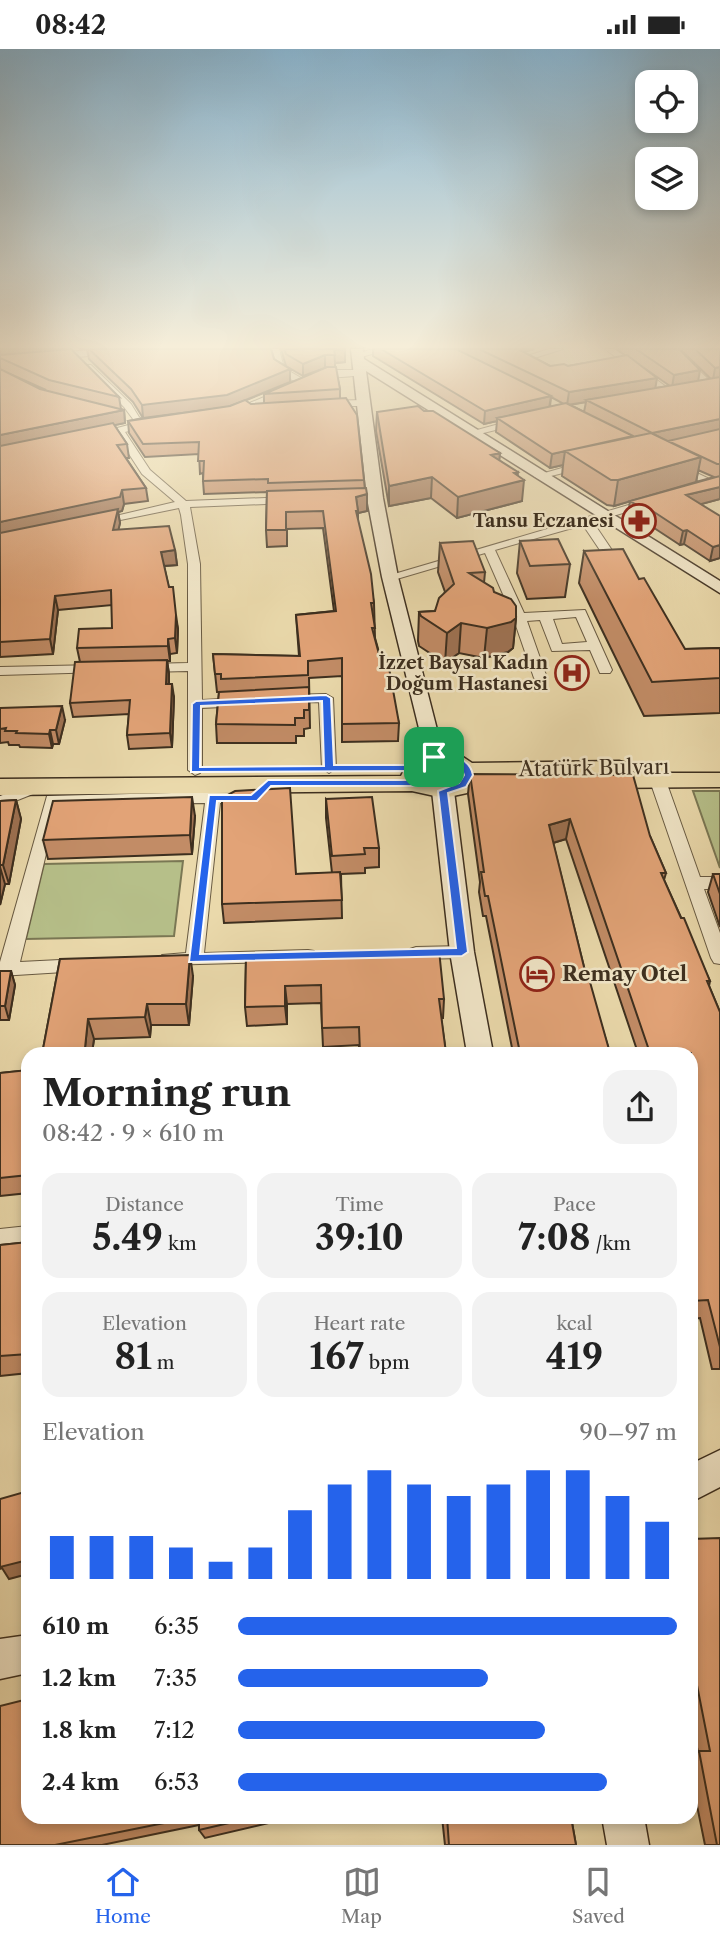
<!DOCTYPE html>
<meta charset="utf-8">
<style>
:root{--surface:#fff;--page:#f2f2f2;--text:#222;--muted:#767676;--line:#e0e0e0;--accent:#2563eb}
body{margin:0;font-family:"Libre Caslon Text",serif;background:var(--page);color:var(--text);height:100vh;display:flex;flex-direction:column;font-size:26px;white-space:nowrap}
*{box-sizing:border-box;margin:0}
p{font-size:23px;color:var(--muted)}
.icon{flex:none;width:38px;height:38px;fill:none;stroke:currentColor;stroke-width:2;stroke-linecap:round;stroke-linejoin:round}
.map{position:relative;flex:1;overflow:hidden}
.panel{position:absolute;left:21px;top:998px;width:677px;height:777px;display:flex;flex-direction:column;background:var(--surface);border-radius:21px;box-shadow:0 4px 10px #0003}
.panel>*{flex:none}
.tools{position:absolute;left:635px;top:21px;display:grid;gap:14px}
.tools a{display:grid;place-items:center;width:63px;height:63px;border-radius:14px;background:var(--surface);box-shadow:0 4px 10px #0003;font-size:35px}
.pin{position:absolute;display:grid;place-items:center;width:60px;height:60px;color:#fff;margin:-30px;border-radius:14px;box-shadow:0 4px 10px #0006}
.round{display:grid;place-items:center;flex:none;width:74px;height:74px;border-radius:21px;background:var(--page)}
.head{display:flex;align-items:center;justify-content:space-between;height:119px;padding:0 21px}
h1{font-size:38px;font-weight:700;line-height:52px}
.stats{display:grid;grid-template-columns:repeat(3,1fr);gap:10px;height:119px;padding:7px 21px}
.stats div{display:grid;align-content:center;border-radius:18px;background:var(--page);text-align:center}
.stats b{font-size:35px;font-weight:700}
.stats small{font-size:19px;font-weight:400}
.stats p{font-size:19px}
.chart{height:196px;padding:14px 21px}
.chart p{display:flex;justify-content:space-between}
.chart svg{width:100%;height:126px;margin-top:7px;stroke:var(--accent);stroke-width:6}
ul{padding:0 21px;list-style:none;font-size:23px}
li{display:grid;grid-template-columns:112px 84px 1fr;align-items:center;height:52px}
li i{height:18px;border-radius:9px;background:var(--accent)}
.status{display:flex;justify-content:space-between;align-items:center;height:49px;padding:0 35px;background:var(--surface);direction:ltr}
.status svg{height:19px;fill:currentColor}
.tabs{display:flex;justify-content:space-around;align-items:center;height:98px;border-top:2px solid var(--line);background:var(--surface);font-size:19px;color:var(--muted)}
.tabs a{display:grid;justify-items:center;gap:4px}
.tabs .on{color:var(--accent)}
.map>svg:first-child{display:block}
.green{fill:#b6bf89;stroke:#7a7754;stroke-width:2}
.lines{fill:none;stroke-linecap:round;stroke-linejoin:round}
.street-casing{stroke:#685a42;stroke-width:2}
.secondary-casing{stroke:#3d2f1f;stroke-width:3}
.primary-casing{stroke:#3d2f1f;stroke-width:3}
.street{fill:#f1e6c8;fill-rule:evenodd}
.secondary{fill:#f1e6c8;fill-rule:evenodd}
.primary{fill:#ead9ab;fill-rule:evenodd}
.wall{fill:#c28c66;stroke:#3d2f1f;stroke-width:2;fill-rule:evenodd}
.shaded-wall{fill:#9e7253;stroke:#3d2f1f;stroke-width:2}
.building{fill:#e2a377;stroke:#3d2f1f;stroke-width:2}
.route{fill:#2563eb;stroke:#fff;stroke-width:2;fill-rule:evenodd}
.labels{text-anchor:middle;stroke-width:5;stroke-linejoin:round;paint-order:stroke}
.far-poi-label{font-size:18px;font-weight:bold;fill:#3d2f1f;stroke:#f1e6c8;text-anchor:end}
.street-label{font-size:21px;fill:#3d2f1f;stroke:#f1e6c8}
.poi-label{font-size:21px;font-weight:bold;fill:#3d2f1f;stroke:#f1e6c8;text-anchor:start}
</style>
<div class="status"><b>08:42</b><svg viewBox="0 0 49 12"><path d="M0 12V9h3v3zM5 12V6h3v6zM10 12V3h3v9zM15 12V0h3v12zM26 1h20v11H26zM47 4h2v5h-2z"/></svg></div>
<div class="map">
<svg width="720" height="1796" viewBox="0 0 720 1796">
<rect width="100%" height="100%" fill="#ead9ab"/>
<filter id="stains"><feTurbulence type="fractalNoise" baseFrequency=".00286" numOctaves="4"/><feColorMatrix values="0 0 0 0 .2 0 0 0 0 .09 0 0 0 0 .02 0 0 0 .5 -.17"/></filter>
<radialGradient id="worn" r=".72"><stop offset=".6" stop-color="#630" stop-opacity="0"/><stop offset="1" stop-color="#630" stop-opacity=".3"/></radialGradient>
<path class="green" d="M693,742H720V819Z
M183,812L174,887L26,890L44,815Z"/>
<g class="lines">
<g class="street-casing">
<path id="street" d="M106,300H141L137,303L52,310L48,307L52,304Z
M271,300H279L284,319L308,333V337H302L277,322Z
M373,300H389L358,309L354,306Z
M549,300H563L528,311L524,308Z
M605,300H615L673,343L665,345Z
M668,300H677L712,334V338H706Z
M85,316H91L131,355L139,368L146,372H154V376L125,383L150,421L186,452L290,448L295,451L290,454L190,458L200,515L202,651L242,649L249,653L242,657L202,659V721L200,724L195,726L188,721V622L147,623L140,619L147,615L188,614V515L181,466L179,459L96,476L90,473L175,453L142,425L116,385L96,389L91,386L136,374L124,358L85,320Z
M326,321H359L364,324C353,330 331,326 315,332L310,329Z
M283,340L291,342L234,366L226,364Z
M325,352L363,351L368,354L363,357H322L320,355Z
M517,370L520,371V375L471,387L466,384Z
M583,413L588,416L587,418L539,430L534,427Z
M676,414L720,435V442L672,419L671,417Z
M649,450L655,453L653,455L593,473L624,519L622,522H614L583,476L495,501L524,564L585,561L612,621L610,624H600L590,601L552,602L540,571L527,572L546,626L539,630L534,629L513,568L485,504L390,532L384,528ZM576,568L587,593L562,595L553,570Z
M98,616L103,617V623L0,626V618Z
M326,645L333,649L336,719L329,724L322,719L319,653L288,654L281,650L288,646Z
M658,727L666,732L700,828H720V840H704L720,884V915L714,914L711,909L650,732Z
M38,733L43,735L46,738L43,741L0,758V747Z
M213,743L245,744L253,749L245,754H220L204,904L308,901L314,902L317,907L314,912L162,916L159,911L162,906L186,904L205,754L58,755L20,913L80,910L86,911L89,916L86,921L80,922L0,927V913L47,747Z
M462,897L468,899L471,903L468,907L462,909L416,910L410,908L407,904L410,900L416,898Z
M28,1177V1197L0,1200V1180Z"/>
</g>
<g class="secondary-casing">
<path id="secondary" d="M351,300H363L364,310L720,532V544L366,322L383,449L398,528L444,708L441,712H427L382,528L367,449Z
M443,735L451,737L454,742L474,903L493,1004H467L450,903L432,742L435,737Z
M720,1401V1438L691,1453V1415Z
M28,1586V1624L0,1630V1590Z
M602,1768H644L649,1796H607Z"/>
</g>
<g class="primary-casing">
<path id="primary" d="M431,701L457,704L472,714L619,712L627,714L631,719L627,724H720V738L597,739L588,737L585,732L589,727L479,728L467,744L444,749L412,742L0,746V730L401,727L410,709ZM434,715L443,716L455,724L454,730L444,734L430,732L425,723Z"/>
</g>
<use href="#street" class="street"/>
<use href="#secondary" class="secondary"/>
<use href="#primary" class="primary"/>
</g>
<path class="wall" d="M0,300L119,348L121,360L124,361L125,374L114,376L127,395L129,409H126L146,439L148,452L124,455L122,462L118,463L120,474L118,481L175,501L177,516L164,517L178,580L177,604L170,605V612H167L169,625V635L174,648L172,698L129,700L127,686L129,665L73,668L70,654L80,613L77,599L112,579V556L58,561L53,605L0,608ZM1,321L46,341L40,340Z
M79,300H271L274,310L290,320V333L237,355H264V345L327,319L303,327L286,317L281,300H345V313L335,314V318L340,340V349L364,431L367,462L358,464V473L374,554L375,589L399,674L398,692L342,693V627L309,629L310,679L304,680V687H296V694H217L216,675L219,643H217L213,605L299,607L296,566L334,562L323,479L287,480V497L267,498L266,481L267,443L204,445L203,432V424L200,425L199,405L145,408L129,384L128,372L143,369L133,353L89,310L87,300Z
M373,300H534L523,303L550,317H568L626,307L616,300H679L698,332L711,330L680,300H720V450L701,455L720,509L710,512L684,495L680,496L648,475L644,476L628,466L630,452L614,457L607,456L562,427L563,416L550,419L496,383L497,372L484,375L373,307ZM644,319L670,337L655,339ZM551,348L564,355L550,358ZM586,353L584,363L570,356ZM698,421L714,428L696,433Z
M424,362L500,404L499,411L518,427L522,452L457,469L431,449L389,457L376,382L377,363Z
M520,492L570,515L565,548L527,550L517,524Z
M440,494L485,523L484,534L494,543L516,569L513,599L508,603L484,609L459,604L445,614L419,597L418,592L419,563L435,562L445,543L438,523Z
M584,502L685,600L720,599V664L644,667L579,534Z
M0,659L65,671L59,695H53L52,699L20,698L19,696H9L8,693L0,694Z
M470,725L650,787L666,824L664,831L710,932L709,937L720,963V1320H712L700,1269L691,1270V1004H638L566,790L553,794L586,926L610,1004H513L486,867H483L479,843L480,833L468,745Z
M326,750L379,799V818L365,819V824L341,825L342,869L224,874L222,855L296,825L332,824L326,769Z
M16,751L21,770L9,835H5L0,856V752Z
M195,767L192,805L48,810L43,791Z
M713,825H720V878L708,843Z
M246,909L444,950L443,969H441L446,1004H359V996L323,998L321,954L287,955V975L247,977L245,958Z
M60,910L193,927L189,976H151L150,988L94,990L92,1004H45L43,1000Z
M0,922H11L15,936L9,971H0Z
M28,1021V1144L0,1147V1024Z
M28,1193V1324L0,1327V1196Z
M691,1490L720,1796H705L691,1727V1709L698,1703L691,1670Z
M28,1768H294L205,1789L199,1781V1776L102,1796H0Z
M442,1768H571L576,1796H445Z"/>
<path class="shaded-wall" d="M0,300H68L0,307Z
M345,300V313L335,314L334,301Z
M508,300H534L507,307Z
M325,306V319L303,327V315Z
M720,318V330L713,331L715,319Z
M290,320V333L228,358L143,369L142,356Z
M700,321L698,333L672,338L674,326Z
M657,329L655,341L586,351V353L567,356L569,343Z
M551,347L549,360L497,369V372L484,375L485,362Z
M124,361L125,374L0,400V386Z
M720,370V382L668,393L652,384Z
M565,402L563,416L550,419L552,405Z
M500,404L498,424L491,406Z
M701,408L696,433L614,457L618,431Z
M518,423L517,433L524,431L522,452L457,469L458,448Z
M432,428L431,449L389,457V437Z
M720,438V450L683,460L686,446Z
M122,441L124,455L122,462L118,463L120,474L115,496L0,488V473Z
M367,445V462L358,464L356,448Z
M651,461L648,475L644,476L647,462Z
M687,481L684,495L680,496L683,482Z
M720,496V509L710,512L713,498Z
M175,501L177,516L163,517L161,503Z
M55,547L58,561L53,605L50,590Z
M176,566L178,580L177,604L175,589Z
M516,569L513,599L508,603L484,609L487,579Z
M461,574L459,604L445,614L447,584Z
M168,590L170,605V612L168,597Z
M167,611L169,625L168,649L166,635Z
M172,635L174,648L172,698L170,684Z
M62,657L65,671L59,695L56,681Z
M50,681L53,695L52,699L49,685Z
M192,748L195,767L192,805L190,786Z
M16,751L21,770L9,835L3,816Z
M570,770L566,790L546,796L549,776Z
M0,818L5,835L0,856Z
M190,906L193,927L189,976L186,955Z
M11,922L15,936L9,971L5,957Z
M285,937L287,955V975L285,957Z
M147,955L151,976L150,988L145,968Z
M88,970L94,990L92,1004H86L85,999Z
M0,1504L28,1511V1525L9,1530L2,1519L0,1520Z"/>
<path class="building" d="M71,300L119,348L49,331L0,309V306Z
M89,300H271L274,310L290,320L227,346L142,356L131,340Z
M284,300H345L334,301L335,306H325L303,315L286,305Z
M381,300H456L551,347L485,362Z
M479,300H518L550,317L564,315L568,317L627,306L657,329L569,343Z
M636,300H679L700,321L674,326Z
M695,300H720V318L715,319Z
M327,318H336L340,340L264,345Z
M0,320L40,340L124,361L0,386Z
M720,328V370L652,384L586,351Z
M346,349L357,366L364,431L268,434V430L203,432L204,412H198L199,393L143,395L128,372L230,357L245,351L251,355Z
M566,354L633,387L552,405L497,369Z
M418,357L424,362H433L500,404L491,406L518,423L514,424L524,431L458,448L432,428L389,437L377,363Z
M113,374L127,395L117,396L146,439L122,441L120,448L0,473V397Z
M720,380V415H717L668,392Z
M651,384L701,408L618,431H611L565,402Z
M720,427V438L686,446L720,467V496L713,498L687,481L683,482L651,461L647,462L630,452Z
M366,439L367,445L356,448L358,462H356L371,525L374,554H371L375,579H372L383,620L389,619L399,674L342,675V609L308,612V626L221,630V625H215L213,605L300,607L296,566L336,562L323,462L286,463V481H266L267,442Z
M118,460L113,481L169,477L175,501L161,503L169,538H173L176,566L175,589L168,590V597L77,599L79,580L112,579L111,541L55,547L50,590L0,593V484Z
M558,490L570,515L530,517L520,492Z
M473,492L485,523L469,524L493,539L494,543L511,550L516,557V569L511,573L487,579L461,574L447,584L421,567L419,563L435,562L439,549L454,535L440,494Z
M623,500L639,530L644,529L685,600L720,599V629L652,633L584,502Z
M167,611L166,635H172L170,684L127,686L130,651L70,654L75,613Z
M309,638V661H304V669H295V676L216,675L219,643Z
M62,657L56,681H50L49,685L16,684L17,682H5L6,679L0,680V659Z
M470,725L633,726L650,787L666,824H661L681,869H684L710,932H707L720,963V1298L708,1251L691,1252V1004H650L570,770L549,776L586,926H588L610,1004H520L488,847H485L481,823H484Z
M290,739L296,825L340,823L342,851L222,855V749L235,742Z
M192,748L190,786L43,791L53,752Z
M372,748L379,799H364L365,805L332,807L326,750Z
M16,751L3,816H0V752Z
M713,825H720V845Z
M439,901L444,950H439L446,1004H360L359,978L322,979L321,936L285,937V957L245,958L246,909Z
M190,906L186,955H147L145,968L88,970L85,999L43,1000L60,910Z
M0,922H11L5,957H0Z
M28,1021V1126L0,1129V1024Z
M28,1193V1305L0,1307V1196Z
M28,1442V1511L0,1518V1450Z
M720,1489V1796H717L699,1702H710L693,1616H691V1490Z
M28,1650V1768H194L55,1796H0V1657Z
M199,1768H255L199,1781Z
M447,1768H571L576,1796H449Z"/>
<linearGradient id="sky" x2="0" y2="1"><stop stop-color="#89b6d2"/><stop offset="0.54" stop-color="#f6eed9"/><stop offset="1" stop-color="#f6eed9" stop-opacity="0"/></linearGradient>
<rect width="720" height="551" fill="url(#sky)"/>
<path class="route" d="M326,646L331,649L334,716H412C427,702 468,700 473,726L466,738L448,744L468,903L462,907L189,913L209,746H251L268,731H411L409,722L191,723L192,655L196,652ZM322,652L324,717L200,718L201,657ZM434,711C446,713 460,712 464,726L459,734L438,742L456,899L200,905L217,752H257L271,737H418L423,734L417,726C420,717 425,714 434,711Z"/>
<defs>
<g id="pharmacy-ring" transform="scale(1.75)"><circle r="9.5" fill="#f1e6c8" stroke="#8f2418" stroke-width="1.5"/><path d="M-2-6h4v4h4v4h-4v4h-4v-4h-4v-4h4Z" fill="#8f2418"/></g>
<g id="hospital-ring" transform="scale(1.75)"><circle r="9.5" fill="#f1e6c8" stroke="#8f2418" stroke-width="1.5"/><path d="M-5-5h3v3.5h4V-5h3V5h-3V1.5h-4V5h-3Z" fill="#8f2418"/></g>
<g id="hotel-ring" transform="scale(1.75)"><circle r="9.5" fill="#f1e6c8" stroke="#8f2418" stroke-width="1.5"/><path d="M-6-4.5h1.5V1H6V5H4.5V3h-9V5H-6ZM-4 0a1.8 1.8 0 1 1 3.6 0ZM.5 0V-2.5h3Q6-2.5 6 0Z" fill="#8f2418"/></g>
</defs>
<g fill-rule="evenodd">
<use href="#pharmacy-ring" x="639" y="472"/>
<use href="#hospital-ring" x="572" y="624"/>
<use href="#hotel-ring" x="537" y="925"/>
</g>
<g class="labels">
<g class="far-poi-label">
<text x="614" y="478">Tansu Eczanesi</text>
<text x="548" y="620">İzzet Baysal Kadın<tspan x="548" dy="21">Doğum Hastanesi</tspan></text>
</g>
<g class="street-label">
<text transform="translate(594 719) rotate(-1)" y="7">Atatürk Bulvarı</text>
</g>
<g class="poi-label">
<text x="562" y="932">Remay Otel</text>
</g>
</g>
<rect width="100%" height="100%" filter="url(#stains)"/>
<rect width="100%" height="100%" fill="url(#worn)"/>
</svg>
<div class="tools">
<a><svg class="icon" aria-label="locate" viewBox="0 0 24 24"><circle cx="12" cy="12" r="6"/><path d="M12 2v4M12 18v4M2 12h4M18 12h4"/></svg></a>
<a><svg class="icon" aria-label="layers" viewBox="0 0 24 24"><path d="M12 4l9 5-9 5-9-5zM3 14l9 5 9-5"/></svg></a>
</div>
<div class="pin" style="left:434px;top:708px;background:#1e9e55"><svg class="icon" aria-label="arrive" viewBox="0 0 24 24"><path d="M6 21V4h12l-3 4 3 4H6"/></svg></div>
<section class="panel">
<div class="head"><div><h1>Morning run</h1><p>08:42 · 9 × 610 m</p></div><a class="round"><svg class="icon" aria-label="share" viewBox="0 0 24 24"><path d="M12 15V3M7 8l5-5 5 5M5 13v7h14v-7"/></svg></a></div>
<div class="stats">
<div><p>Distance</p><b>5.49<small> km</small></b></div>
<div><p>Time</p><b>39:10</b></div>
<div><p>Pace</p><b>7:08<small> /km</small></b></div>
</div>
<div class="stats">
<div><p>Elevation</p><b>81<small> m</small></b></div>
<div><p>Heart rate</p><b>167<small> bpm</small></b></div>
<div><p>kcal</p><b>419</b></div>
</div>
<div class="chart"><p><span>Elevation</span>90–97 m</p>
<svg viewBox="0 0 160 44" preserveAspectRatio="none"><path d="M5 44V29M15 44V29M25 44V29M35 44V33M45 44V38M55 44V33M65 44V20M75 44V11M85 44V6M95 44V11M105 44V15M115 44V11M125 44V6M135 44V6M145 44V15M155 44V24"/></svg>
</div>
<ul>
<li><b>610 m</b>6:35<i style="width:100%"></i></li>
<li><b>1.2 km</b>7:35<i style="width:57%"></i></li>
<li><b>1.8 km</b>7:12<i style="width:70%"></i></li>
<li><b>2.4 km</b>6:53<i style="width:84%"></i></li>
</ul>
</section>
</div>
<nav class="tabs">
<a class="on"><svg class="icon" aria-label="home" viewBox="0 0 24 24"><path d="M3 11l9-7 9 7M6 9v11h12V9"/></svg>Home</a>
<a><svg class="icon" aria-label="map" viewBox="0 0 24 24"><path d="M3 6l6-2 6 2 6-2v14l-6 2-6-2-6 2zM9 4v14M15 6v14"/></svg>Map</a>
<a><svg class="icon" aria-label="saved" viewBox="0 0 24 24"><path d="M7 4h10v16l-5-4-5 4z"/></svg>Saved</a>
</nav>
